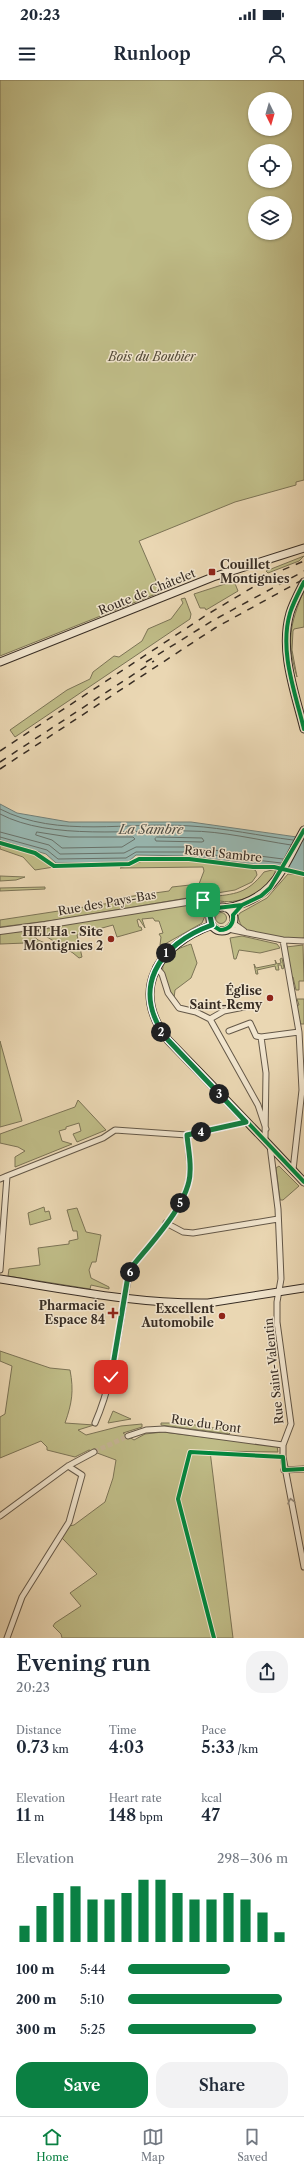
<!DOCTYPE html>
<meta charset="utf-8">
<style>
:root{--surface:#fff;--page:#f2f2f3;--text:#1f2937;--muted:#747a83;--line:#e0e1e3;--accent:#0b8043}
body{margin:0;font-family:"Libre Caslon Text",serif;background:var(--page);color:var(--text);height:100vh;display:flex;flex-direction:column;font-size:15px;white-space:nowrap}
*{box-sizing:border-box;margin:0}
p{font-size:13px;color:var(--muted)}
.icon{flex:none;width:22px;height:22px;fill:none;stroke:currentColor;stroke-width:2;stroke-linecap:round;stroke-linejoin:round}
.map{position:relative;height:1558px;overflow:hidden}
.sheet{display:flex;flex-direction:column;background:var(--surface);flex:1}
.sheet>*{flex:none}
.needle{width:26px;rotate:175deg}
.fabs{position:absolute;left:248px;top:12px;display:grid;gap:8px}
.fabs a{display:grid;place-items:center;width:44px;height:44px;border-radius:50%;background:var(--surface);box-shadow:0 1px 3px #0004;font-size:20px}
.pin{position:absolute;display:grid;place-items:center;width:34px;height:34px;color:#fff;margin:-17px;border-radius:8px;box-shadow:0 2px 6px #0006}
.km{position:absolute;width:20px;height:20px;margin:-10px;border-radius:50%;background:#222;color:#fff;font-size:11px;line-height:20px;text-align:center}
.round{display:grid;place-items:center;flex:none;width:42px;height:42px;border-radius:16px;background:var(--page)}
.summary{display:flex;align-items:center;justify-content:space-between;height:68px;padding:0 16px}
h1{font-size:22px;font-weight:600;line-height:30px}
.metrics{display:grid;grid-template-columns:repeat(3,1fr);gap:6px;height:68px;padding:4px 16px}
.metrics div{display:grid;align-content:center}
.metrics b{font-size:17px;font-weight:600}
.metrics small{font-size:11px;font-weight:400}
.metrics p{font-size:11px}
.chart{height:112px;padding:8px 16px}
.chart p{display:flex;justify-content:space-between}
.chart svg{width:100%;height:72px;margin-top:4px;stroke:var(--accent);stroke-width:6}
.button{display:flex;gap:8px;margin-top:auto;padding:8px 16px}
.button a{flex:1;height:46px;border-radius:16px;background:var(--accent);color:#fff;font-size:16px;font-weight:600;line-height:46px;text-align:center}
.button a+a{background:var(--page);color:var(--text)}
ul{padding:0 16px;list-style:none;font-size:13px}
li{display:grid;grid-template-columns:64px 48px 1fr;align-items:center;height:30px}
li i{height:10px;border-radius:5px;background:var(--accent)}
.status{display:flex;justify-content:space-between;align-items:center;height:28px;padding:0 20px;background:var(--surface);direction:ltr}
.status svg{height:11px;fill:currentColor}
header{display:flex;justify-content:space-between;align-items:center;height:52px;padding:0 16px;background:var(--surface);font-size:18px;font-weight:600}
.dock{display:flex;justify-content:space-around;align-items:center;height:56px;border-top:1px solid var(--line);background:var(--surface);font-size:11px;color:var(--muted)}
.dock a{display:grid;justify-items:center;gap:2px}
.dock .on{color:var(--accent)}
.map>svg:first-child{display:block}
.green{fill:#bfbc87;stroke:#7c7456;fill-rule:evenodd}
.water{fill:#98b8b2;stroke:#728079}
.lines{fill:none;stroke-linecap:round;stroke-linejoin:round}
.shore{stroke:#68726b;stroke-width:1}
.minor-tunnel{stroke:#c6b596;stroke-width:5;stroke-dasharray:5 2.5;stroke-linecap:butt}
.minor-casing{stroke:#645848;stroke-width:7}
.tertiary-casing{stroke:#645848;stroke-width:8}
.secondary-casing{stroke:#382d24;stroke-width:9}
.minor{stroke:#f1e5ce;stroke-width:5}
.tertiary{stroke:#f1e5ce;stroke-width:6}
.secondary{stroke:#f1e5ce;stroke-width:7}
.rail{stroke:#382d24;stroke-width:1.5;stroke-dasharray:7 7;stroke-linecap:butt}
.cycleway-casing{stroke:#f1e5ce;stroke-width:6}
.cycleway{stroke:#00873e;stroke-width:4}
.oneway{stroke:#948979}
.route-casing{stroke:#fff;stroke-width:8}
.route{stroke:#0b8043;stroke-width:5}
.poi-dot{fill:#8f2418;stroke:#f1e5ce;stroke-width:1.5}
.labels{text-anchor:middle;stroke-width:3;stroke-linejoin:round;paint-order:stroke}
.park-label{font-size:12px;font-style:italic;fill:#534a38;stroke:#f1e5ce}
.poi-label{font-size:12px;font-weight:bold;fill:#382d24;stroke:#f1e5ce;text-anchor:end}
.street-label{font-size:12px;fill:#382d24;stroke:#f1e5ce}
.water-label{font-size:13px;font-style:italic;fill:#505048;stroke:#f1e5ce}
</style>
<div class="status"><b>20:23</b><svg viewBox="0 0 49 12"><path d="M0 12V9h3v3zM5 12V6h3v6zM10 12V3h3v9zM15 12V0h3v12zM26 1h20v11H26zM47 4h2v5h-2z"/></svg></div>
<header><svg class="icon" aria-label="menu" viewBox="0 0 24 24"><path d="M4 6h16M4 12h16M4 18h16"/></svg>Runloop<svg class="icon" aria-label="person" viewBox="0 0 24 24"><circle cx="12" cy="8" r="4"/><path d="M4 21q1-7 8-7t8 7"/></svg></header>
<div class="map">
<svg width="304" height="1558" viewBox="0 0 304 1558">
<rect width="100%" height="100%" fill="#ead7b3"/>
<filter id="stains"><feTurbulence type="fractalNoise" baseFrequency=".005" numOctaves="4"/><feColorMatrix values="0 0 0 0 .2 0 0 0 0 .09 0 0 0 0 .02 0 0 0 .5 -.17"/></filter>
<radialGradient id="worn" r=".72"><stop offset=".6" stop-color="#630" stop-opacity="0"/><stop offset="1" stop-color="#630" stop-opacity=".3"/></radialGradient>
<path class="green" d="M0,0H304V400L296,402V405L235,422L139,461L161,512L0,576ZM255,19H285V49H255ZM255,71H285V101H255ZM255,123H285V153H255Z
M304,476L299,481L268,493L266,491Z
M234,501L238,511L206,530L205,528H200L194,514Z
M304,510V547L294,549L293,551L292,570L297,597C286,560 290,545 304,510Z
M185,518L191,534L190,539L15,657L10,650L67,610L90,599L93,592L114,576L119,577L142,561L148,549L171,539L183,523L181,519Z
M0,763L43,777L54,787L35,790L23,777L0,769Z
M187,779L252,788L256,791L257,795L252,802L235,810L56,840L0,847V840L117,822L119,818L169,811L172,807L199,804L204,791L203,787L120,788L146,780Z
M276,789C274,793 273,800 269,803C255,818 228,828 209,817C235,814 247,814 264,792Z
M288,794L304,795V858C290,862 258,857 245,850C241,847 239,841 238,836L240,833L267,818Z
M0,796L25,797L16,800L0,801Z
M45,807V809L0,811V808Z
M192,823C200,823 204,823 207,831L202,843L165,864L160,865L161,857L159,854L163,853L159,841H155L153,838L142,839L145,848L139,839L137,840L139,847H141L142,850L117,857L113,845L77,855L82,877L79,878L73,873L39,852L40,849Z
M215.5 838a5.5 5.5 0 1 1 11 0a5.5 5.5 0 1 1-11 0Z
M28,851L38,860L61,870V871L26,863L0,864V853Z
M242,856L277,864L280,868L260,873L239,870L236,879H234L230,858Z
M191,864L197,883L191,898L175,910L174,918C168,914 167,908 165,902C157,877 171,871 191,864Z
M303,865L304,901H299V910H296L293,897H289L286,867Z
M282,878L284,888L282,889L281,885H278L279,890H276L275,886L257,890L258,894H256L254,884L256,888L276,884L275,880L277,884L281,883L280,879Z
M297,919H304V944H301L295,926L299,925Z
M0,961L22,1041L0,1047Z
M78,1020L106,1050L77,1062L73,1054L81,1051L79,1043L66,1047V1049L59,1051L62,1061L72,1064L15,1087V1077L25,1071L18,1067L0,1063V1054L75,1027Z
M279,1086L299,1106L283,1120H280L276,1088Z
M44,1127L45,1132L49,1131L51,1139L30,1145L28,1133Z
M77,1128L86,1152L101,1155L96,1182H92L89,1190L91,1198L109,1207V1209L91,1205L90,1209L8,1196L9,1189L40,1185L38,1168L69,1164V1161L78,1159L77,1151H73L67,1130Z
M0,1271L50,1288L70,1290C74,1311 72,1323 65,1343L94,1345L78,1350L86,1355L121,1346L142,1344V1347L123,1353L134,1360L145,1354L163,1352L277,1366L278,1372L210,1371L233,1558H62L61,1554L53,1546L55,1543L81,1526L70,1513L97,1494L62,1458L69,1446L74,1445L105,1422L113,1398L116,1380L89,1370L75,1377L47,1370V1367L41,1361L0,1378V1337L5,1334L12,1286L0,1281Z
M113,1331L131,1339L108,1343Z
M222,1341L232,1351L229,1354L161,1345V1343H183L220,1349Z"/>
<path class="water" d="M0,724L17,733L69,742H191L304,758V792L273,785L267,786L189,776L136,775L128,782L56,783L46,774L0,760Z"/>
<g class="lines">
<path class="shore" d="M0,729C58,759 129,741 191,746C225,748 260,756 293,760
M0,734C51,761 132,749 189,751C222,751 258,760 291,765
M0,752L49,765L60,774L124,773L136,767H189L283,779
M37,752L69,757H133L135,759L122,767L62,768L52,760L36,755Z
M0,757L47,770L58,779L126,778L136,772H189L281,783
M157,757L202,758L204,761L202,762L156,761L155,759Z"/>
<path class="minor-tunnel" d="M94,1372L128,1356"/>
<g class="minor-casing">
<path id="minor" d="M233,843L244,851
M228,849L283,860L304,861
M283,860L299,952L302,1010L293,1090
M156,887L162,894L168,913L179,928L196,932L210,939L258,1025L266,1049
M210,939L224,931L244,927
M229,951L250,943L256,956L261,957
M265,1058L266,993L261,957L299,952
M270,1066L278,1129L280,1175L281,1199L277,1222V1242L291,1344L283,1365V1377L304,1487
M0,1099L7,1096
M166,1143L183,1152L193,1153L278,1139
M0,1190L7,1096L103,1058L115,1050L187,1055L246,1042
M95,1343C116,1295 118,1246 129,1196L131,1188C150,1164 190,1123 190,1092C190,1080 188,1067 187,1055
M128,1356L146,1350L164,1349L283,1365
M284,1390L304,1389
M0,1436L68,1386L94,1372
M7,1558L22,1517L69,1442L82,1395L68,1386"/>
</g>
<g class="tertiary-casing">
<path id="tertiary" d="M0,851L45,845L199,820L207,822L214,830"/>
</g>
<g class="secondary-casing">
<path id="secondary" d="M304,502C299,512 293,523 290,533C279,571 295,612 304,649
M0,582L213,497L304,468
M210 839a12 12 0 1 1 24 0a12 12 0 1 1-24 0Z
M226,828C275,819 282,789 304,750
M212,845C158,865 129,910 168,960C214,1007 259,1054 304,1102
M0,1199C69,1210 138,1224 208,1223L304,1208"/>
</g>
<use href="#minor" class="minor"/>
<use href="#tertiary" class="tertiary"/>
<use href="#secondary" class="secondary"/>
<path class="rail" d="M146,582L212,541L304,491
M0,671L208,534L280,491L304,481
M0,682L154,581
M0,689L215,548L304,499"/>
<g class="cycleway-casing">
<path id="cycleway" d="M304,502C299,512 293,523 290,533C279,571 295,612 304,649
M0,763L35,773L54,786L129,784L139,779H189L253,787H274L304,794
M242,825L233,835C234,844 229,850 220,850L212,845L210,836L217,828L242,825L261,816L270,808L304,750
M212,845C158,865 129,910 168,960C214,1007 259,1054 304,1102
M214,1558L178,1419L190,1372L283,1377L284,1390L304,1389"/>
</g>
<use href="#cycleway" class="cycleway"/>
</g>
<defs><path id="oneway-chevron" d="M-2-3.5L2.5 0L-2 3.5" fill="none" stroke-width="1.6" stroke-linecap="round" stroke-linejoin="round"/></defs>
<use class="oneway" href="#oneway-chevron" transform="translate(291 1421) rotate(-102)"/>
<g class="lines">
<g class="route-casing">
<path id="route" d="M111,1297L128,1196L131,1188C150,1164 190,1123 190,1092C191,1080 188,1067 187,1055L246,1042L168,960C129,910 158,864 212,845L210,836L214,830L203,820"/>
</g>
<use href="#route" class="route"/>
</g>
<g class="poi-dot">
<rect x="208" y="488" width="8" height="8" rx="2"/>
<circle cx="111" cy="859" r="4"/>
<circle cx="270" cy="918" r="4"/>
<path d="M111 1227h4v4h4v4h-4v4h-4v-4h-4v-4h4z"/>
<circle cx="222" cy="1236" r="4"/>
</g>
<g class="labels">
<g class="park-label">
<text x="152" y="281">Bois du Boubier</text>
</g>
<g class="poi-label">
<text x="220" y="489" text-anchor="start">Couillet<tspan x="220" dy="14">Montignies</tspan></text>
<text x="103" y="856">HELHa - Site<tspan x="103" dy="14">Montignies 2</tspan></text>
<text x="262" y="915">Église<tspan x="262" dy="14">Saint-Remy</tspan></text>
<text x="105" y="1230">Pharmacie<tspan x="105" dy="14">Espace 84</tspan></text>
<text x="214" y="1233">Excellent<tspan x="214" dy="14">Automobile</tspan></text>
</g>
<g class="street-label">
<text transform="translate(147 512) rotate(-22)" y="4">Route de Châtelet</text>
<text transform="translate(223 774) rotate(6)" y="4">Ravel Sambre</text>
<text transform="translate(107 823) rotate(-10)" y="4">Rue des Pays-Bas</text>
<text transform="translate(274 1291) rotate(-96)" y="4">Rue Saint-Valentin</text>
<text transform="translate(206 1344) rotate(8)" y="4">Rue du Pont</text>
</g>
<g class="water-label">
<text x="151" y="754">La Sambre</text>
</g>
</g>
<rect width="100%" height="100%" filter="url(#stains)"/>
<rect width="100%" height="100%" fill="url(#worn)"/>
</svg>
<div class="fabs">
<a><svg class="needle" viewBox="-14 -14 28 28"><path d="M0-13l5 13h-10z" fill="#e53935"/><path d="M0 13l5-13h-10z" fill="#747a83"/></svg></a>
<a><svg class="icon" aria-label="locate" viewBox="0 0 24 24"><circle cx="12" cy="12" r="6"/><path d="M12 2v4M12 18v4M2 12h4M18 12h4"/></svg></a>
<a><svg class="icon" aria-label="layers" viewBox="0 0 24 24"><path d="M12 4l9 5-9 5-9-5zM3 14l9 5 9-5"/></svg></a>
</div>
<div class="pin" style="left:203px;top:820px;background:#1e9e55"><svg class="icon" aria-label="arrive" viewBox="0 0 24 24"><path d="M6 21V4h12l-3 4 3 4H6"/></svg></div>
<div class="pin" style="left:111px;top:1297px;background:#d93025"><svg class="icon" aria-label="check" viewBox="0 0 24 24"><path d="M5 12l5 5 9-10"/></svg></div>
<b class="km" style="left:166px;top:873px">1</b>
<b class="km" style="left:161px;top:952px">2</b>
<b class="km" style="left:219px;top:1014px">3</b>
<b class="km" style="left:201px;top:1052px">4</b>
<b class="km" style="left:180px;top:1123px">5</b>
<b class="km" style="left:130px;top:1192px">6</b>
</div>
<section class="sheet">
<div class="summary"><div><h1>Evening run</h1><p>20:23</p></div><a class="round"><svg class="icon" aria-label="share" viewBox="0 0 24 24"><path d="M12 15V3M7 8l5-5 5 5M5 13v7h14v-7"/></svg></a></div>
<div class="metrics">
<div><p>Distance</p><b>0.73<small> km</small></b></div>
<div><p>Time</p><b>4:03</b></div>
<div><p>Pace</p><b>5:33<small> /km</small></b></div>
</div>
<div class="metrics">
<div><p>Elevation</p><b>11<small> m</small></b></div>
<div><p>Heart rate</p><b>148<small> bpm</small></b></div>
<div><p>kcal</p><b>47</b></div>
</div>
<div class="chart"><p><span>Elevation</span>298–306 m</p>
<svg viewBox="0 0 160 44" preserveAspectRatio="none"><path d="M5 44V34M15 44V22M25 44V14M35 44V10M45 44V18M55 44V18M65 44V14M75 44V6M85 44V6M95 44V14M105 44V18M115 44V18M125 44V14M135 44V18M145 44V26M155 44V38"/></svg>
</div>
<ul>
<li><b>100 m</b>5:44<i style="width:64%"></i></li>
<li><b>200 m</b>5:10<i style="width:96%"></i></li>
<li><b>300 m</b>5:25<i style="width:80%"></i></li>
</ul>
<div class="button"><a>Save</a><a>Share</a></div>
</section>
<nav class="dock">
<a class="on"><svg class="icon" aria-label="home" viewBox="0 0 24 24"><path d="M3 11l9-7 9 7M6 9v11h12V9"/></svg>Home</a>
<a><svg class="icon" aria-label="map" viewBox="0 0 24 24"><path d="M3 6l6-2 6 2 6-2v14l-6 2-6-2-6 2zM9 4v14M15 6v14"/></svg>Map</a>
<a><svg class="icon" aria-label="saved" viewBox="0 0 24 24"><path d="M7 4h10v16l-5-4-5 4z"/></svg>Saved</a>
</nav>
